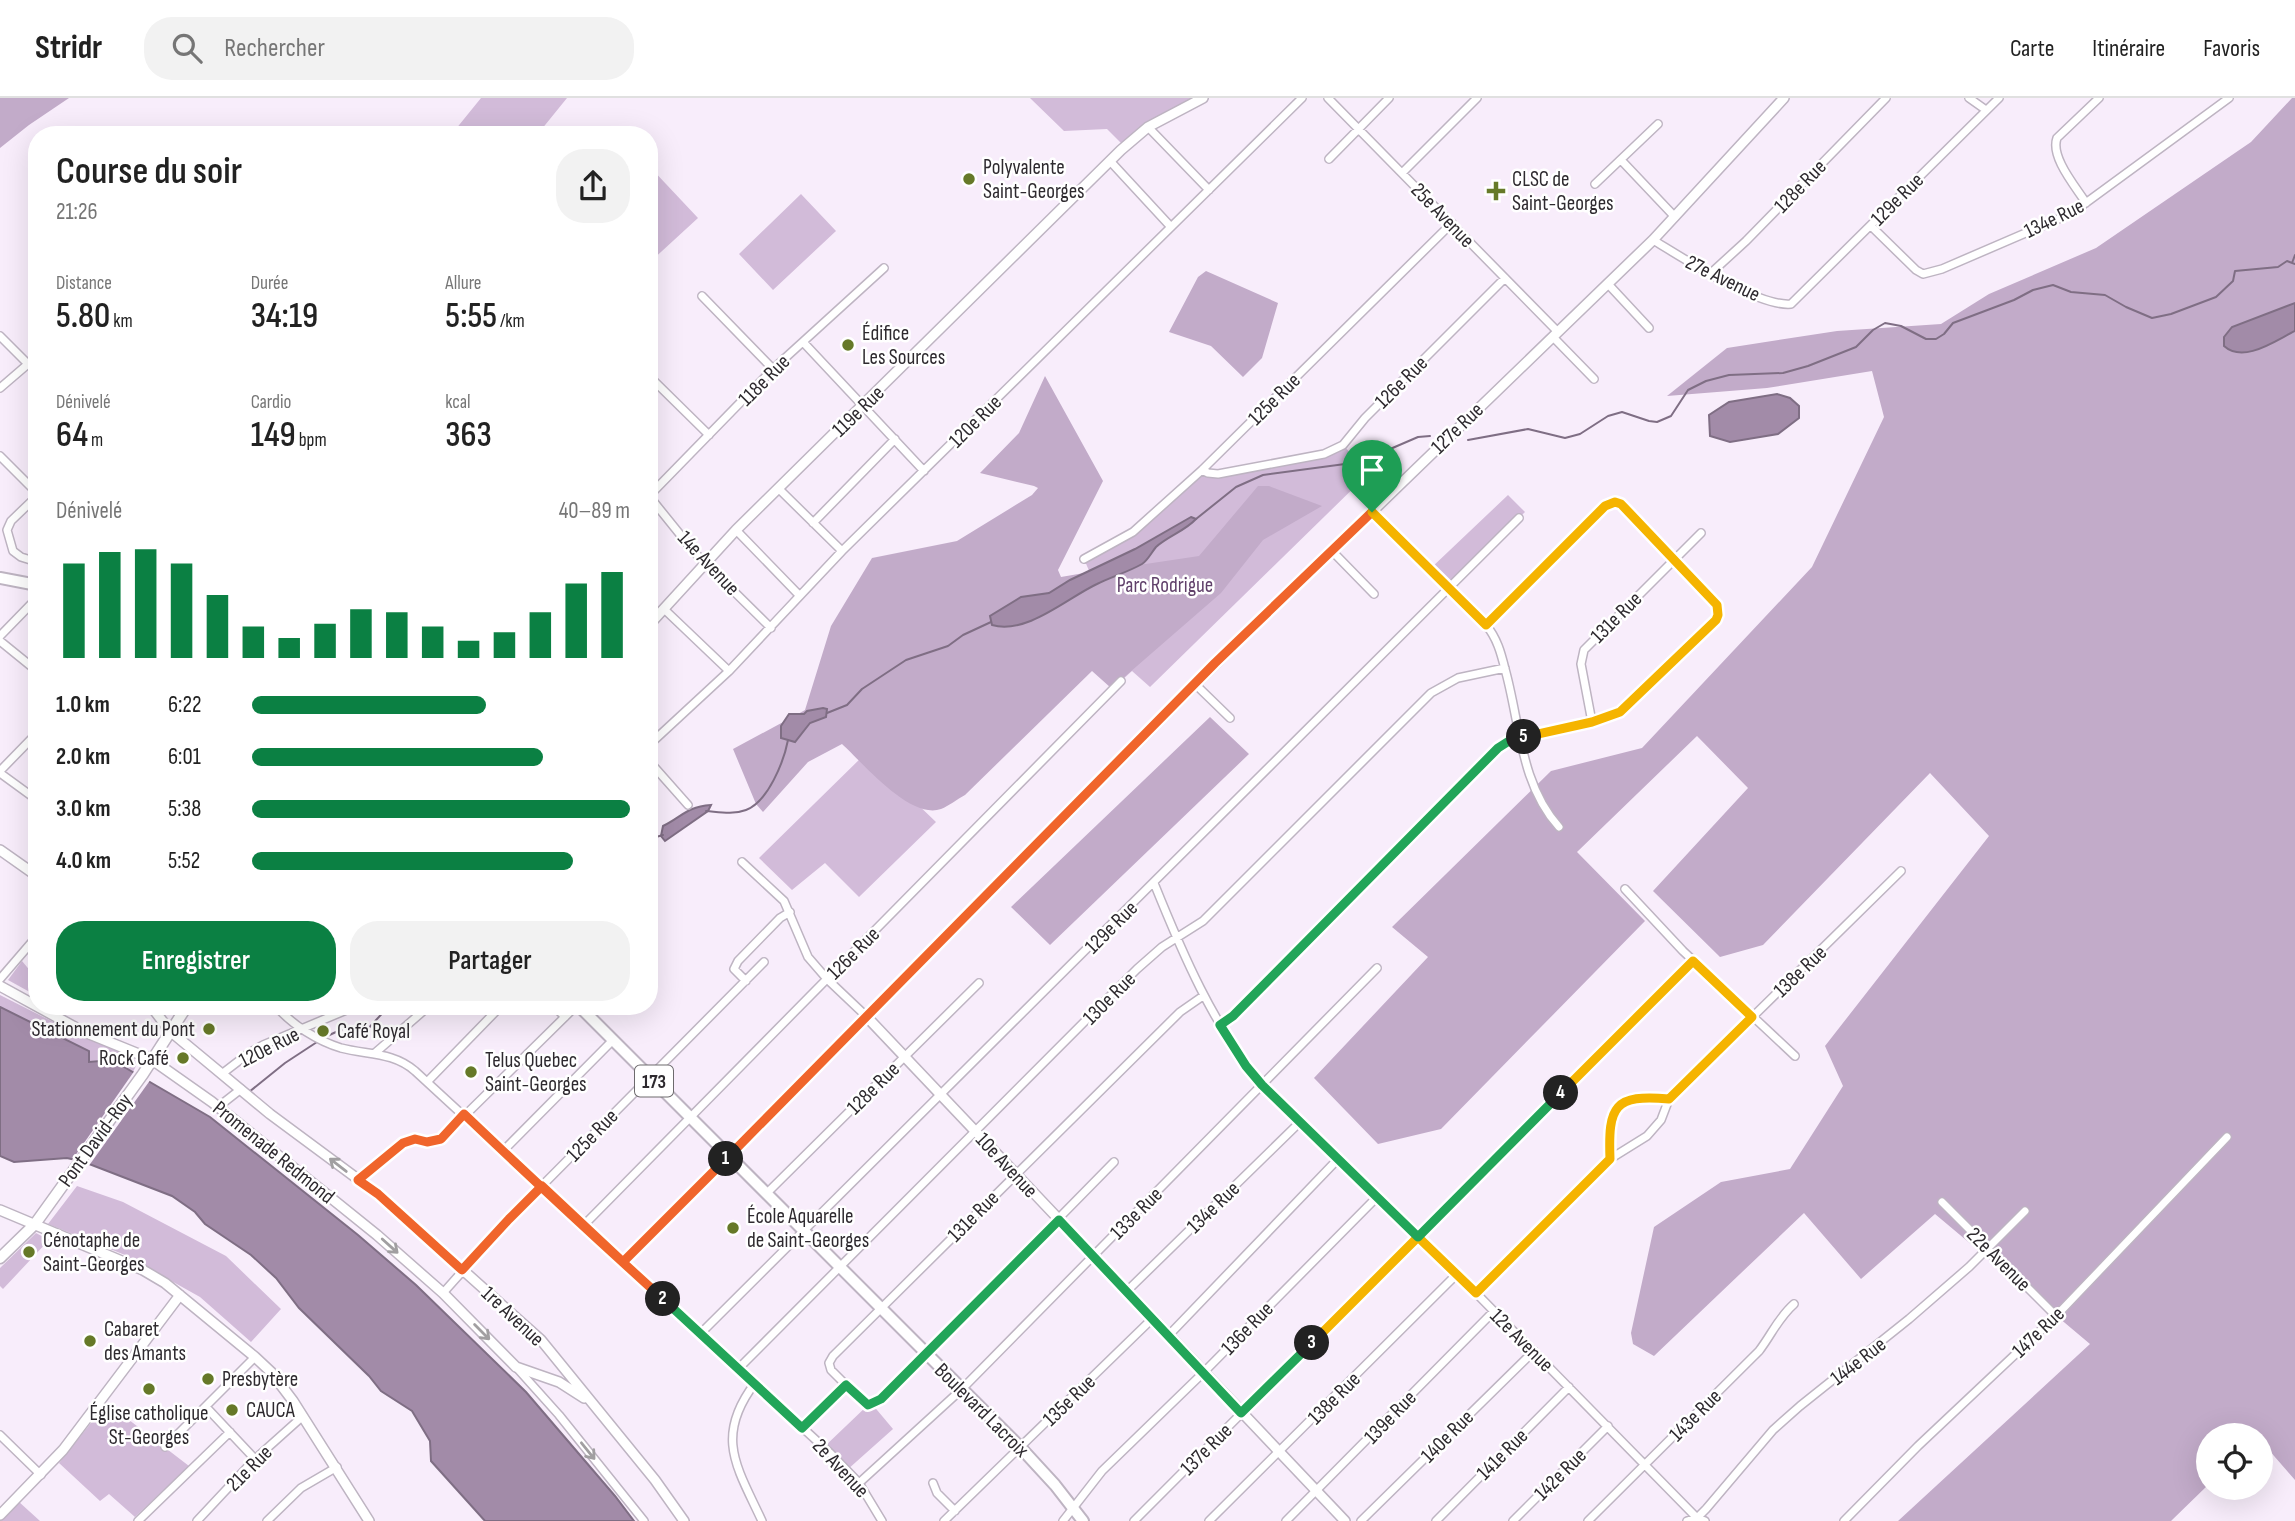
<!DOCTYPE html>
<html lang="fr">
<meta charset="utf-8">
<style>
:root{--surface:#fff;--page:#f2f2f2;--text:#222;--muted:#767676;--line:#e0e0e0;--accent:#0b8043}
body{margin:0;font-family:"Sofia Sans Condensed",sans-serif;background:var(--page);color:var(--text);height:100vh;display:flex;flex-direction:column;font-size:26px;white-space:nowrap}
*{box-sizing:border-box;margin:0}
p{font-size:23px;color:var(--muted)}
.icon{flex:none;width:38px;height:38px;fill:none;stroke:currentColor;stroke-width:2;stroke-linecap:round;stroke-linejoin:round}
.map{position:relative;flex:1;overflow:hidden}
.drawer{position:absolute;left:28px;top:28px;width:630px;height:889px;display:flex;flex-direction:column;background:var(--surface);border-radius:28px;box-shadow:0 7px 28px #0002}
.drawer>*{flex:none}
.controls{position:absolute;left:2196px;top:1325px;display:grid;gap:14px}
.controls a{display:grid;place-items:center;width:77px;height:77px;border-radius:50%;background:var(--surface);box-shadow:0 7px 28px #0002;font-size:35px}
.pin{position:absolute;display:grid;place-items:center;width:60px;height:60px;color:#fff;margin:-72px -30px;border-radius:50% 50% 50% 0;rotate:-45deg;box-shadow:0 0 7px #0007}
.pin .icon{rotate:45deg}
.km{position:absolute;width:35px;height:35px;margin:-18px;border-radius:50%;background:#222;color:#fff;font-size:19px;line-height:35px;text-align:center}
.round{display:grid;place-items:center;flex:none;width:74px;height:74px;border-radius:28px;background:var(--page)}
.headline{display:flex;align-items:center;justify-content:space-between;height:119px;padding:0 28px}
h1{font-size:38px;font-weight:600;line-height:52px}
.figures{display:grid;grid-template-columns:repeat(3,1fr);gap:10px;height:119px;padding:7px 28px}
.figures div{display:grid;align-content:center}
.figures b{font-size:35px;font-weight:600}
.figures small{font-size:19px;font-weight:400}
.figures p{font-size:19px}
.chart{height:196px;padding:14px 28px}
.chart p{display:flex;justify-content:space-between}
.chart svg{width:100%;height:126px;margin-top:7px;stroke:var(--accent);stroke-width:6}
.button{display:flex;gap:14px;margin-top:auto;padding:14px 28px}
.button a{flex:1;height:80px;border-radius:28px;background:var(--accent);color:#fff;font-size:28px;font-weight:600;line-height:80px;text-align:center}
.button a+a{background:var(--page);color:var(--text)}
ul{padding:0 28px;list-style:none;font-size:23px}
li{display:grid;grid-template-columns:112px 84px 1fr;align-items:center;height:52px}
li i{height:18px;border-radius:9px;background:var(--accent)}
header{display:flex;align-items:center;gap:42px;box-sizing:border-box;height:98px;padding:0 35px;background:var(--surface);border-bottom:2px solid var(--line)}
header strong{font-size:33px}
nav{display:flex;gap:38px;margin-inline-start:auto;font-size:24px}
.search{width:490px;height:63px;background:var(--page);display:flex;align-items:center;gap:18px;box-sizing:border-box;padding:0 24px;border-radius:28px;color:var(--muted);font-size:26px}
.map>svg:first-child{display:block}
.green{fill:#d2bbd9}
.forest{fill:#c2abc9}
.water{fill:#a28ba8;stroke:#7f6e84;stroke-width:2}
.pier{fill:#f8edfb}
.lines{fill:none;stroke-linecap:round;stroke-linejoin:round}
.stream{stroke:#7f6e84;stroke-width:2}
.minor-casing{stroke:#beb4c2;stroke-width:10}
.tertiary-casing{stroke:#beb4c2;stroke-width:12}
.secondary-casing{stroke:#beb4c2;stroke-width:13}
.primary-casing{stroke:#beb4c2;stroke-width:14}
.minor{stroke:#fff;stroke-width:7}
.tertiary{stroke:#fff;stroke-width:9}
.secondary{stroke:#fff;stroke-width:10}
.primary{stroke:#fff;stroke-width:10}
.oneway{stroke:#a19fa1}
.split-1-casing{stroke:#fff;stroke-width:14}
.split-2-casing{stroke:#fff;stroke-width:14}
.split-3-casing{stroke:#fff;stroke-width:14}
.split-4-casing{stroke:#fff;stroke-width:14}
.split-5-casing{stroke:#fff;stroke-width:14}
.split-6-casing{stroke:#fff;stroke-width:14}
.split-1{stroke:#f0652b;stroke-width:9}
.split-2{stroke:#f0652b;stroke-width:9}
.split-3{stroke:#22a559;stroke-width:9}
.split-4{stroke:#f5b400;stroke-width:9}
.split-5{stroke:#22a559;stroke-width:9}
.split-6{stroke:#f5b400;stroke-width:9}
.poi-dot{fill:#667928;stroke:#fff;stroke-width:2.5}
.labels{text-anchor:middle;stroke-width:5;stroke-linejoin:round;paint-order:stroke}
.shield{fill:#fff;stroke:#6d6a6d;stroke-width:2}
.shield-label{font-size:19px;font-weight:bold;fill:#2e2a2f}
.poi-label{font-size:21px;fill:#2e2a2f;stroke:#fff;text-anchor:start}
.street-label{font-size:21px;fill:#2e2a2f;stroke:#fff}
.park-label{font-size:21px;fill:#60406a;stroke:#fff}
</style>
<header>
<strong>Stridr</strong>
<div class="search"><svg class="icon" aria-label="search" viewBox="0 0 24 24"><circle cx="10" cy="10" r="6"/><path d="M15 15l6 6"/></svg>Rechercher</div>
<nav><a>Carte</a><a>Itinéraire</a><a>Favoris</a></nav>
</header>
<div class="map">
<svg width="2295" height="1423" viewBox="0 0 2295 1423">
<rect width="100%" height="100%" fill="#f8edfb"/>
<path class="green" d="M481,0H567L537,37H451Z
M1030,0H1195L1124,48L1107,31L1064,33Z
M650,69L698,120L649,165V70Z
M801,96L836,133L773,192L739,156Z
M1343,347L1369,375L1150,589L1132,573L1121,583L1115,533L1084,461L1123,441L1202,372L1208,375L1301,361Z
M1508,397L1525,414L1448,490L1430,471Z
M865,656L936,724L859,799L825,765L792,792L759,760Z
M22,863L37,881V898L8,882Z
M0,897L63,929L126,956L135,962L136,968L133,974L112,962L89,964V953L0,909Z
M77,1088L123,1104L226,1158L281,1211L251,1244L200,1199L125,1157L48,1126Z
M36,1135L49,1142L3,1191L0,1188V1170Z
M107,1305L189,1368L135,1419L109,1396L100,1403L59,1365Z
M872,1306L893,1331L847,1372L824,1349L868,1307Z
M18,1403L40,1423H0Z"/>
<path class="forest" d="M0,0H69L29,27L0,50Z
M2292,0H2295V1382L2261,1343V1337H2208V1387L2171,1423H1898L2090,1246L1935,1116L1861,1181L1804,1115L1654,1258L1633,1246L1631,1235L1654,1129L1721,1084L1790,1071L1843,988L1825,948L1989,738L1930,675L1763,847L1720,859L1653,793L1748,690L1697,638L1577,754L1645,823L1441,1031L1378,1046L1314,980L1428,859L1392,829L1551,673L1642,650L1812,469L1884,319L1872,273L1767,290L1667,298L1727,250L1837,233L1941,226L1989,196L2096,150L2251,44Z
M1206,173L1278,205L1262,260L1243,279L1211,248L1169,234L1198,179Z
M1045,278L1103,383L1058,472L1061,479L1084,475L1049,495L1021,499L990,518L1094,487L1139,467L1199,458L1258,388H1269L1322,408L1263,442L1221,495L1114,588L1111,590L1092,573L965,697C957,701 949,708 941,711C910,722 863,665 842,646L808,664L763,714L756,706L733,651L785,623L804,616H798L805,612L831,528L872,460L957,443L1032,397L1038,390L1034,388L980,375L1019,335Z
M1210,619L1249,656L1050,847L1011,809Z"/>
<path class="water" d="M2295,205V233C2276,242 2244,266 2224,248V239L2232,229Z
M1777,296L1790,300L1799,308V320L1778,336L1730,344L1710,338L1709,317L1729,304Z
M1191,419L1196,421C1185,433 1168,438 1156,449C1151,455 1148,462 1142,466C1128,474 1111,479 1097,486C1067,500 1027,537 992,527L990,518L1021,499L1049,495L1070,482L1135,451Z
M823,610L827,611L826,619L810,625L795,644L781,640V628L789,616H804L807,613Z
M711,707L708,713L665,743L661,738L663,728C683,718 686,709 711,707Z
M0,909L89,953V964L112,962L210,1019L358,1137L416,1187L526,1294L615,1398L634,1423H485L431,1363L430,1343L412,1313L381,1293L369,1278L299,1210L276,1180L251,1157L205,1126L195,1114L172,1098L84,1064L67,1060L14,1064L0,1058Z"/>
<path class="pier" d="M135,972L151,981L88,1069L70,1065Z"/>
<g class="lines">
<path class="stream" d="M2292,165L2295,157
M1468,342L1528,331L1565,340L1580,336L1608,318L1622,314L1649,323L1657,324L1671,318L1688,292L1706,283L1729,277L1783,275L1808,268L1856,249L1873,232L1885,225L1901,228L1926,241H1936L1944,236L1953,225L2014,202L2033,192L2053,187L2071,194L2105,197L2126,209L2152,220L2171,216L2216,199L2233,183L2235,173L2278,169L2287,163L2295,166
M1196,421L1236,389L1263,377L1360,364L1418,339L1430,338
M827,615L847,607L862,591L906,562L948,548L963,537L991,524
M706,713C719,714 733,717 746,712C768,704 784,663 788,642
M649,741L663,737
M325,939L347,929L354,934H365L389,908
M249,994L285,965L317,944"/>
<g class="minor-casing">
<path id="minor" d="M1328,0L1558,234
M1969,0L1986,12
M1148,29L1209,92
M1329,61L1389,0
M1621,62L1675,119
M1110,63L1171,129
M1402,75L1477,0
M1595,86L1658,26
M2086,105C2076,89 2050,59 2057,40L2099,0
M1871,128L1916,172L1923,176L1942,171L2072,115L2229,0
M1653,142C1683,160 1758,209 1791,206L1999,0
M1711,175L1746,143L1886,0
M1608,186L1649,230
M702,198L773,271
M0,238L28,266
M1553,239L1594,281
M803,244L924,373
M649,278L709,337
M0,290L28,266H37
M0,358L37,395
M1202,372L1208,375L1218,376L1324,356L1343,347L1365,320L1505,180
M779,391L842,453
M37,398L11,423L7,432L13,453L21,459L37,464
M649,398L773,271L884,170
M649,398L695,455L771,530
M1372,414L1486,527C1497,540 1501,555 1505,571C1520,624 1520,686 1559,729
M813,425L895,341
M736,432L799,497
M1332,453L1374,496
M1084,461L1133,434L1202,372L1452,125
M664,511L729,573
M0,538L37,500
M0,543L37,573
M1195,586L1230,620
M1592,624L1581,566L1584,552L1701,435
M649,647L729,573L842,453L1302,0
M649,663L688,707
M0,673L37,635
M0,675L37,702
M742,764L784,803L808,859L827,881L866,918
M1154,785C1183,857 1213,927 1262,987L1476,1195L1697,1420L1705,1423
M1625,791L1683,853L1795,958
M0,881L37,838
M746,883L734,871L738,863L780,820L790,814
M276,908C292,927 318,943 341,950C368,957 393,954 415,973L830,1355L859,1385L882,1423
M554,908L565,919
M1220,927L1233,918L1502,647L1621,614L1716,522L1718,517L1717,507L1621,406L1615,404L1606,408L1486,527
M375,955L429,908
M223,975L249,955L263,947L356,908
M427,984L501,908
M218,1009L241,991
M503,1053L613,942
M1610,1061C1607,1008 1615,997 1669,1001
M1114,1064L881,1301L872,1306L864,1305L831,1272L829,1265L833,1258L1180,914L1203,898
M358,1082C371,1071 396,1044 413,1042C423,1040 430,1045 441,1041L576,908
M767,1095L979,885
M1942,1104L2056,1218
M584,1127L1121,583
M623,1164L730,1057
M1127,1193L1299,1025
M443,1195L509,1121L764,864
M1476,1195L1610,1061L1647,1038L1661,1022L1669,1001L1901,773
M700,1236L1519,420
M1169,1237L1337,1062
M516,1269L559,1317L644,1423
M739,1270L1137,871L1162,849L1203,823L1431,595L1458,580L1505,570
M755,1285C714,1339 737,1369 762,1423
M206,1309L255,1361
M802,1330L847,1287
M0,1337L41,1377
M165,1349L255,1259
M859,1385L962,1291L1377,870
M933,1385L937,1395L955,1413
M138,1423L230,1334
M197,1423L255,1361L303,1318
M267,1423L301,1390L337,1369
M944,1423L1153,1220
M1063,1423L1102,1373L1204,1274L1376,1100
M1134,1423L1693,863
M1209,1423L1457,1176
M1286,1423L1494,1213
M1361,1423L1534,1253
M1436,1423L1569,1289
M1513,1423L1608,1328
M1588,1423L1759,1253C1772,1236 1778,1220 1794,1206
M1687,1423L1697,1420L1706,1411L1773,1332L1800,1308L1909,1221L1969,1169L2025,1113
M1844,1423L1918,1348L2056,1218L2227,1039"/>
</g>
<g class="tertiary-casing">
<path id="tertiary" d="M649,527L736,432L1121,52L1148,29L1203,0
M0,752L37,778
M0,888L82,933L151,961L212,1004L377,1137L443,1195L516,1269L559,1284L584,1300
M151,908L170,933L270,1016L378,1096L541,1242L655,1382L684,1423
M866,918L1345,1423
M730,1057L1236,545L1653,142L1784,0
M0,1112L143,1172L165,1185L255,1259L271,1274L293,1303L369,1423
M0,1417L63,1352L180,1197"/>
</g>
<g class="secondary-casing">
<path id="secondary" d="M0,1160L35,1126L143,976L187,908"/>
</g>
<g class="primary-casing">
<path id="primary" d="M0,480L37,487
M579,908L1021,1350L1055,1387L1083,1423"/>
</g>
<use href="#minor" class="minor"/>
<use href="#tertiary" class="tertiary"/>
<use href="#secondary" class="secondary"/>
<use href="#primary" class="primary"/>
</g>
<defs><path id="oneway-shaft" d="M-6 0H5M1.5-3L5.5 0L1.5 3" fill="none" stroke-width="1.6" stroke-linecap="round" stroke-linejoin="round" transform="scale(1.75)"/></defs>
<g class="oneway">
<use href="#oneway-shaft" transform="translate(338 1067) rotate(-142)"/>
<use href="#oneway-shaft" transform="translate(390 1148) rotate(42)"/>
<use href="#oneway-shaft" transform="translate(482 1234) rotate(45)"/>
<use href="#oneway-shaft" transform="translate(588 1353) rotate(51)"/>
</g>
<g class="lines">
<g class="split-1-casing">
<path id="split-1" d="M726,1061L1215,565L1372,414"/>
</g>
<g class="split-2-casing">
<path id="split-2" d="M663,1201C596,1140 530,1079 464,1016L441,1041L427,1044L415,1041L403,1045L358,1082L378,1096L462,1172L509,1121L542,1088L623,1164L726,1061"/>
</g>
<g class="split-3-casing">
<path id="split-3" d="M663,1201L802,1330L846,1287L868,1307L881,1301L1059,1122L1241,1315L1312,1245"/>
</g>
<g class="split-4-casing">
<path id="split-4" d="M1312,1245L1418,1139L1476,1195L1610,1061C1608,1008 1614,996 1669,1001L1752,919L1693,863L1561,995"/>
</g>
<g class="split-5-casing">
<path id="split-5" d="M1524,639L1509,643L1498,650L1233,918L1220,927L1246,968L1262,987L1418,1139L1561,995"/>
</g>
<g class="split-6-casing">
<path id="split-6" d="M1372,414L1486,527L1605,408L1615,404L1621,406L1717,507L1718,517L1716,522L1620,614L1592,624L1524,639"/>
</g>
<use href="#split-1" class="split-1"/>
<use href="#split-2" class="split-2"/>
<use href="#split-3" class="split-3"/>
<use href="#split-4" class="split-4"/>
<use href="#split-5" class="split-5"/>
<use href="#split-6" class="split-6"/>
</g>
<g class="poi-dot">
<circle cx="969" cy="81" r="7"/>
<path d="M1492.5 82.5h7v7h7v7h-7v7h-7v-7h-7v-7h7z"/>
<circle cx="848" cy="247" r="7"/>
<circle cx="209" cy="931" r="7"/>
<circle cx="323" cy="933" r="7"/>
<circle cx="183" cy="960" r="7"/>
<circle cx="471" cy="974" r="7"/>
<circle cx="733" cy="1130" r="7"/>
<circle cx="29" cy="1154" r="7"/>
<circle cx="90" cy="1243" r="7"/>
<circle cx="208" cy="1281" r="7"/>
<circle cx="149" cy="1291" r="7"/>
<circle cx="232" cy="1312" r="7"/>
</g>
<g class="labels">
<rect class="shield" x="635" y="967.5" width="38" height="31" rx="5"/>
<g class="shield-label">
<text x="654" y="990">173</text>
</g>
<g class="poi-label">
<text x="983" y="76">Polyvalente<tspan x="983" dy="24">Saint-Georges</tspan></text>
<text x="1512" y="88">CLSC de<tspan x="1512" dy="24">Saint-Georges</tspan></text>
<text x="862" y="242">Édifice<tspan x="862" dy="24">Les Sources</tspan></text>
<text x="195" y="938" text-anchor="end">Stationnement du Pont</text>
<text x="337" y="940">Café Royal</text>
<text x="169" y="967" text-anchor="end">Rock Café</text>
<text x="485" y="969">Telus Quebec<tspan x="485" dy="24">Saint-Georges</tspan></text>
<text x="747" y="1125">École Aquarelle<tspan x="747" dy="24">de Saint-Georges</tspan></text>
<text x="43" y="1149">Cénotaphe de<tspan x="43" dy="24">Saint-Georges</tspan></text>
<text x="104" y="1238">Cabaret<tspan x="104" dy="24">des Amants</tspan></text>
<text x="222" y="1288">Presbytère</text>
<text x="246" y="1319">CAUCA</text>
<text x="149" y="1322" text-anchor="middle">Église catholique<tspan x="149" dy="24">St-Georges</tspan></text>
</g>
<g class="street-label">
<text transform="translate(1800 88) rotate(-46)" y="7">128e Rue</text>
<text transform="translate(1897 101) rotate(-45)" y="7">129e Rue</text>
<text transform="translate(1443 117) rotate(46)" y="7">25e Avenue</text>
<text transform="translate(2054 120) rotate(-26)" y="7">134e Rue</text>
<text transform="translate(1723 180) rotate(26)" y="7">27e Avenue</text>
<text transform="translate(764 282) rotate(-45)" y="7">118e Rue</text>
<text transform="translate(1401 284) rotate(-45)" y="7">126e Rue</text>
<text transform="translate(1274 301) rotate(-45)" y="7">125e Rue</text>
<text transform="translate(858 313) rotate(-44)" y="7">119e Rue</text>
<text transform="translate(975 323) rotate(-45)" y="7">120e Rue</text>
<text transform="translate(1457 330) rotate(-44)" y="7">127e Rue</text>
<text transform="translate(709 465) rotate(47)" y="7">14e Avenue</text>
<text transform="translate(1616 519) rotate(-45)" y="7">131e Rue</text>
<text transform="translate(1111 829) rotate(-45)" y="7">129e Rue</text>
<text transform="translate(853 855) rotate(-45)" y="7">126e Rue</text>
<text transform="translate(1800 873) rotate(-44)" y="7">138e Rue</text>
<text transform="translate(1109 900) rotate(-45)" y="7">130e Rue</text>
<text transform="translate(269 949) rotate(-27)" y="7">120e Rue</text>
<text transform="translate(873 990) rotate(-45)" y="7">128e Rue</text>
<text transform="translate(592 1037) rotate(-46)" y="7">125e Rue</text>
<text transform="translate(95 1042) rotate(-54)" y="7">Pont David-Roy</text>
<text transform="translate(274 1054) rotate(39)" y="7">Promenade Redmond</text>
<text transform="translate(1007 1067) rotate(47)" y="7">10e Avenue</text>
<text transform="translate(1213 1109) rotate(-44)" y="7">134e Rue</text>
<text transform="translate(1136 1115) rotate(-45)" y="7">133e Rue</text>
<text transform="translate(973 1118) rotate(-45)" y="7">131e Rue</text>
<text transform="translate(1999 1161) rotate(45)" y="7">22e Avenue</text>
<text transform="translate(513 1218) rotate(43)" y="7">1re Avenue</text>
<text transform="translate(1247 1230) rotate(-46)" y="7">136e Rue</text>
<text transform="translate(2038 1234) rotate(-44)" y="7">147e Rue</text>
<text transform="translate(1522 1242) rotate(45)" y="7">12e Avenue</text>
<text transform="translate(1858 1263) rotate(-38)" y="7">144e Rue</text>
<text transform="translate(1334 1300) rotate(-45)" y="7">138e Rue</text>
<text transform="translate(1069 1302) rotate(-44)" y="7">135e Rue</text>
<text transform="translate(982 1312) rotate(45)" y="7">Boulevard Lacroix</text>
<text transform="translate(1695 1317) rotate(-45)" y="7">143e Rue</text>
<text transform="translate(1390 1319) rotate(-46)" y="7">139e Rue</text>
<text transform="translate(1447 1338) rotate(-45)" y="7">140e Rue</text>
<text transform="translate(1206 1351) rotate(-45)" y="7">137e Rue</text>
<text transform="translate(1502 1356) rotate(-45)" y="7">141e Rue</text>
<text transform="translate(249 1370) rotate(-45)" y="7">21e Rue</text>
<text transform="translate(841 1370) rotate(47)" y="7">2e Avenue</text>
<text transform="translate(1560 1376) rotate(-45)" y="7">142e Rue</text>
</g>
<g class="park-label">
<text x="1165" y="494">Parc Rodrigue</text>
</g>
</g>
</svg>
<div class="controls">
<a><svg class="icon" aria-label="locate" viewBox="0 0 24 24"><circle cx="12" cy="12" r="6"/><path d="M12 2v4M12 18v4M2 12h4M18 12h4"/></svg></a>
</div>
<div class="pin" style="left:1372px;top:414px;background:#1e9e55"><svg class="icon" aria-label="arrive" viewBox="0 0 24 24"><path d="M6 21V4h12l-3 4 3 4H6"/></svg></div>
<b class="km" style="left:726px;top:1061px">1</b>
<b class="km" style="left:663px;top:1201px">2</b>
<b class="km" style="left:1312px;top:1245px">3</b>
<b class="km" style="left:1561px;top:995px">4</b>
<b class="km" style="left:1524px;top:639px">5</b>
<section class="drawer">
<div class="headline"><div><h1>Course du soir</h1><p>21:26</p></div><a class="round"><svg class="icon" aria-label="share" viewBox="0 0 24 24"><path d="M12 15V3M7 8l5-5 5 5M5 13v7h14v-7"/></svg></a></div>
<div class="figures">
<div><p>Distance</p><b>5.80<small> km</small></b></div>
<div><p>Durée</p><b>34:19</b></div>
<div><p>Allure</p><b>5:55<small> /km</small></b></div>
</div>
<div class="figures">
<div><p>Dénivelé</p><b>64<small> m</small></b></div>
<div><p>Cardio</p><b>149<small> bpm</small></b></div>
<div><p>kcal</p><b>363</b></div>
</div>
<div class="chart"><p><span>Dénivelé</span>40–89 m</p>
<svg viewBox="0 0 160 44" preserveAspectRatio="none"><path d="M5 44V11M15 44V7M25 44V6M35 44V11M45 44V22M55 44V33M65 44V37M75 44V32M85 44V27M95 44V28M105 44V33M115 44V38M125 44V35M135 44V28M145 44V18M155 44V14"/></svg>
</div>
<ul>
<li><b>1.0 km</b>6:22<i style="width:62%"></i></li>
<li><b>2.0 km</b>6:01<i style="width:77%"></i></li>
<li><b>3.0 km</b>5:38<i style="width:100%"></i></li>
<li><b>4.0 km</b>5:52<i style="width:85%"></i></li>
</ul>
<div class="button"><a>Enregistrer</a><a>Partager</a></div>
</section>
</div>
